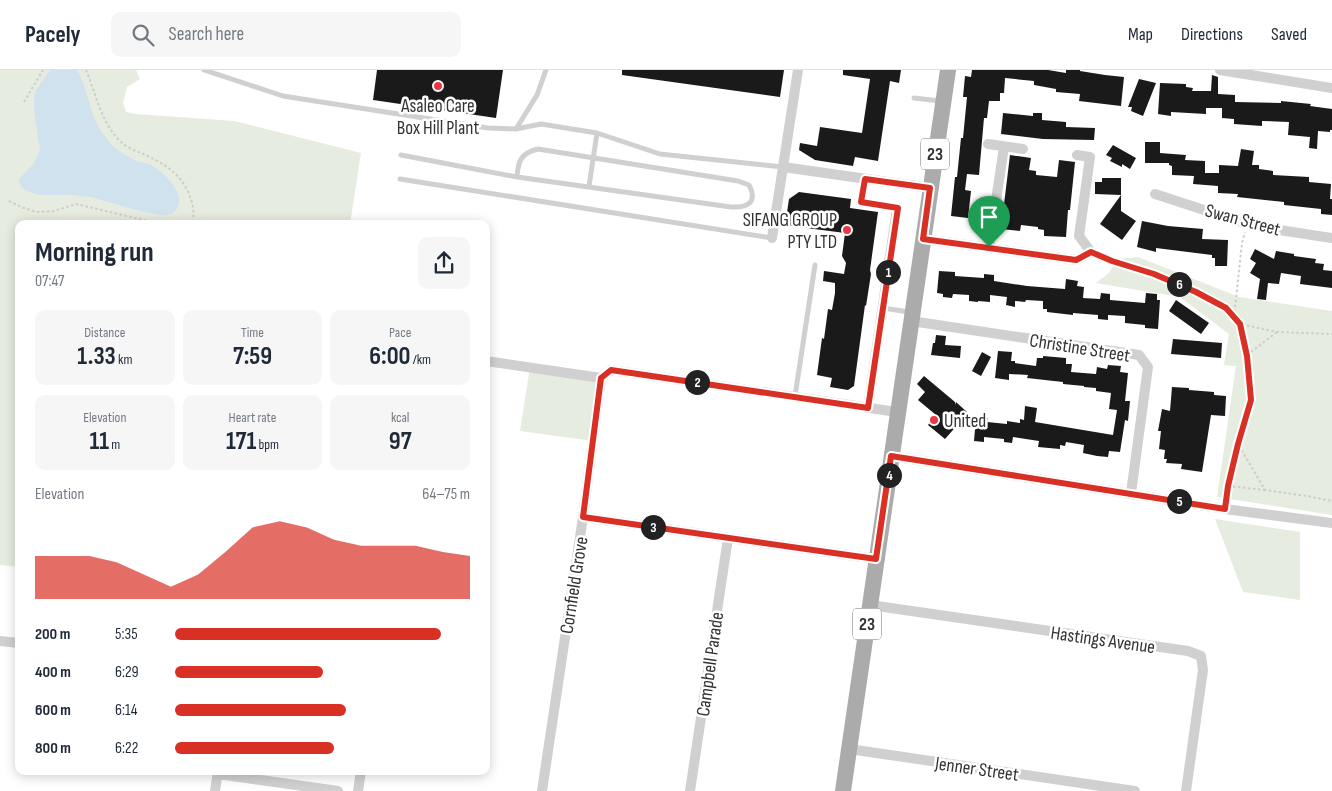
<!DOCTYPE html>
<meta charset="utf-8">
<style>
:root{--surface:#fff;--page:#f6f6f7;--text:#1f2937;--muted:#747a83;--line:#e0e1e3;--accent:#d93025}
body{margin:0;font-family:"Sofia Sans Condensed",sans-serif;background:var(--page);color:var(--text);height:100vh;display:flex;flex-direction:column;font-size:19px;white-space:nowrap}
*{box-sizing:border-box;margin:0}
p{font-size:16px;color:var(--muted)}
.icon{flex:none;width:28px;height:28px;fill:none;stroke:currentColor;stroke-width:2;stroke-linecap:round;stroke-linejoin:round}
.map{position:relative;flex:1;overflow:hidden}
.panel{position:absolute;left:15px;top:150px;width:475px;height:555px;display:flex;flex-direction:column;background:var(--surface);border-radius:10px;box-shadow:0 2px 12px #0003}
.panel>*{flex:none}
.pin{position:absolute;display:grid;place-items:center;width:42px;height:42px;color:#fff;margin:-51px -21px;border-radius:50% 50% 50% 0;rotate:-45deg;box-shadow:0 0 5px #0007}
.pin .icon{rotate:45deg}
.km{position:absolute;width:25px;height:25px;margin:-12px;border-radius:50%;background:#222;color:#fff;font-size:14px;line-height:25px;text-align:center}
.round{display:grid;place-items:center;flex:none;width:52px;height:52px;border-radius:10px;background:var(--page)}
.summary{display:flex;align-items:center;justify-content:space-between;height:85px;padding:0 20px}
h1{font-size:28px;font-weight:700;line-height:38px}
.stats{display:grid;grid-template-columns:repeat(3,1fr);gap:8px;height:85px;padding:5px 20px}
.stats div{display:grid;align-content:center;border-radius:10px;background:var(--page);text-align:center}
.stats b{font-size:25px;font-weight:700}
.stats small{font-size:14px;font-weight:400}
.stats p{font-size:14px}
.chart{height:140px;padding:10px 20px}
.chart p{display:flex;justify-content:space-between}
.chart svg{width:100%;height:90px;margin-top:5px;fill:var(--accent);opacity:.7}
ul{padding:0 20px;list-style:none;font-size:16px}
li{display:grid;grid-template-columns:80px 60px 1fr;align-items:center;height:38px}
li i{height:12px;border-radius:6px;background:var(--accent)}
header{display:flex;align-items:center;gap:30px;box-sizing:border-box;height:70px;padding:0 25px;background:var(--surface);border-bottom:1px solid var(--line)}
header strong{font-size:24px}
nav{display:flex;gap:28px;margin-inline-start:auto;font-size:18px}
.search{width:350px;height:45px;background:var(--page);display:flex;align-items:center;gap:12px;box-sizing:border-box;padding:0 18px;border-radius:10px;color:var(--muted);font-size:19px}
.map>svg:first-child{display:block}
.green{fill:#e6ecdf}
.water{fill:#cfe2ee}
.building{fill:#1a1a1a}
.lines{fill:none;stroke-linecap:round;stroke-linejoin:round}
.path{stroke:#cdcdcd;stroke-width:2;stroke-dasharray:2.5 2.5;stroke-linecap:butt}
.lane{stroke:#d0d0d0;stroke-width:5}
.street{stroke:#d0d0d0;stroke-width:10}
.primary{stroke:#ababab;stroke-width:16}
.route-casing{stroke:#fff;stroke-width:10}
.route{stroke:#d93025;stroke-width:6}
.poi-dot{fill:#e63946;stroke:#fff;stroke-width:2}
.labels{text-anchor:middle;stroke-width:5;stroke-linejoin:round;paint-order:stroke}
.shield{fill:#fff;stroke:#707070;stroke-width:1}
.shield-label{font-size:18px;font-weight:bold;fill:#333}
.poi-label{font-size:19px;fill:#333;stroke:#fff}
.street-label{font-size:19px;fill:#333;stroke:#fff}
</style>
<header>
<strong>Pacely</strong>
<div class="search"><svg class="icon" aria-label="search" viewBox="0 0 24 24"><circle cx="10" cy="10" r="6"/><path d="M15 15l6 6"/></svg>Search here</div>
<nav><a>Map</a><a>Directions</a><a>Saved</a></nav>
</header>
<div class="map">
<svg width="1332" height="721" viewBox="0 0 1332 721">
<rect width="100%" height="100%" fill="#fff"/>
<path class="green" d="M0,0H136L140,9L127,17L123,33L126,42L136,44L234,51L361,83L350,154H19V497L0,495Z
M1138,187L1239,227L1332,241V445L1217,427L1236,296L1224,295L1229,264L1180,227L1096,213L1109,203L1117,189Z
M530,297L601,308L593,371L520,361Z
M1215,449L1300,462V530L1243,522Z"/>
<path class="water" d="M50,0H77C89,20 89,45 103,64C107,69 111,75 116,79C123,84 132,89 140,92C144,93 147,93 151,95C162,101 185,122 178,137C174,144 169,145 161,145L136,140L91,127L72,125H39L25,120L21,116L19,112L20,108L34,93L40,80L34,41V26L36,20Z"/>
<path class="building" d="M377,0H503L496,48L373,30Z
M622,0H784L780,27L622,5Z
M843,0H901L899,13L890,11L878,91L855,87L853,96L815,90L799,80L800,73L817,76L820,57L862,63L870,9L843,5Z
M972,0H1048L1066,3V0H1080V1L1105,5L1124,7L1121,36L1079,31L1080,24L1056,22V19L1034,15V11L1005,8L1004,23H1000V31H989L987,48H984L979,105L967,104L965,120L971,121L968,148L951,146L955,107H957L961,68H963L967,27H963L965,6L971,7Z
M1212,5L1218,7V24L1235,25V32L1281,33V31L1311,34L1310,36L1332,39V60H1330V62L1318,61L1317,79L1309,78L1310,67L1288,65L1289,52L1262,51V56L1234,54V49L1222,48V38H1206V44L1171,42V46L1158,44L1160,13L1186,14V17L1193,18L1192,21H1211Z
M1139,9L1156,13L1143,46L1131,41L1132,37H1128Z
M1003,43L1033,46V43H1042V50L1066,52V57L1095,58L1094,70L1043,69L1001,64Z
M1145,72H1160V83L1186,85L1185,90L1205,91V103H1219V95L1238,96L1241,79L1254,81L1252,95H1259V99L1273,101V105L1309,107V112L1331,114L1330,129H1332V145L1321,144V139L1284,135V132L1237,127L1238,124L1218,123V116L1193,114L1194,106L1172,105V96L1169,95V93H1145Z
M1113,75L1136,88L1130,99L1122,94V97L1110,91L1112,88L1106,85Z
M1010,85L1031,88L1029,100L1036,101V105L1057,107L1059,90L1075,92L1070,140H1068L1066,167L1044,166V160L1038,159V157L1021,155L1020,161L1001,159Z
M1102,108H1121V141L1136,151L1122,170L1100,154L1121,125L1095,124V112H1102Z
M799,122L851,129L850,138L878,142L870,200L871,204L866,236L865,235L854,316L848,320L830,317L832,308L817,305L822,268L824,269L828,239L832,240L835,223V213L823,211L824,201L844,204L846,193L842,186L845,163L791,156L786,149L789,129Z
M1142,151L1168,156L1203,159L1202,169L1228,170L1227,196H1215V188H1212V185L1156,178V182L1137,177Z
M1255,179L1274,189L1276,181L1294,184V186L1316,189L1315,193L1324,194L1323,200L1332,201V218L1300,214L1301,206L1281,203L1279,214L1268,213L1266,230L1257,229L1260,209L1250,203L1256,193L1250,189Z
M939,201L955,202V206L984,208V204L994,205V211L1027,216L1065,219L1066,209L1078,211L1077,216L1084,217L1083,228L1100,229L1101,223L1110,224V230L1145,233L1146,223L1157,224V230H1160L1158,259L1145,258V255L1125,253V246L1108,245V250L1098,249V245L1073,243V245L1047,242V239H1043V231L1026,230L1025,232L1015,231V237L1006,235L1007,227L990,225V232L978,231V232L969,231V225L953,224L952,228L943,227V224L937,223Z
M1176,230L1209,253L1201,264L1169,241Z
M936,265L946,266L945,275L961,276L960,288L931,285L933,273H935Z
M1173,269L1222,273L1221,288L1171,284Z
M998,281L1012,282L1011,291H1015V293L1036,296L1037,288H1043V286L1066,288V294H1072L1071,302L1096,304L1097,297L1107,299L1108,295L1121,296L1120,302L1128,303L1125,331H1130L1128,351L1125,350L1120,382L1109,381L1108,387L1097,386L1083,383L1084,375L1066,372L1065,376L1060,375V379L1038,377L1039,371L1013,367L1012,373L1004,372V369L984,367V372L974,371L976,347L988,348L987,352L1007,354V351L1020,353V349L1024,350L1025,336L1037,338L1035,352L1113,365L1117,340L1109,339L1111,323L1096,321V318L1084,317V316L1063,314V312L1027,308L1028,305L1009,304V310L995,308Z
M982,282L991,287L981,306L972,301Z
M924,306L955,332V335L956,332L968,343L945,369L928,355L936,345L918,330L925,322L917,314Z
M1172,317L1189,318V320L1214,322V325L1226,326L1225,346L1211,345L1202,402L1181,399L1182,394L1166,393L1167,389H1164L1165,380L1159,379L1161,361H1158L1162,339L1170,341Z"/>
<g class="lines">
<path class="path" d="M86,0C96,24 100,49 118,69C124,76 133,80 141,83C161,92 180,102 189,124C193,133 195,144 192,154
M24,32L43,0
M9,131L21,137L37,142L54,141L76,134L161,154
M1100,186L1112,191L1155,205L1196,222L1226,238L1240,254L1277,262L1332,264
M1234,247L1242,173L1245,162
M1240,254L1247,286L1251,330L1238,374L1265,420L1307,426L1332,431
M1247,285L1277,262
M1228,416L1265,420
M1226,430L1228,416L1238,374"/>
<path class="lane" d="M204,0L283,26L488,58L516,59L541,54L597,63L660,84L783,97
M914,28L940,31
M516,59L537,25L546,0
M538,79L738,111L749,115C758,132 748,138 731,137L517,107C518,91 521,83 538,79Z
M401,85L517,107
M400,109L772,168
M865,109L861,132L897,138
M589,116L597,63
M883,238L909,242
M795,326L815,195"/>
<path class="street" d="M1220,0L1332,18
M988,74L1023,79
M783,97L930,118
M1155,124L1247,154L1266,158L1332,168
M772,168L798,0
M923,169L1076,190L1091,182L1079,166L1090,87L1077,85
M989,177L1004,77
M911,251L1139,285L1148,297L1131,423
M486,291L601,308
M601,308L611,300L897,342
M868,338L897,138
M891,386L1225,439L1332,453
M583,447L876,489
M870,535L1188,581L1201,586L1203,600L1186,721
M0,571L19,573
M849,679L1135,721
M218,704L338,721
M215,721L218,701
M358,721L361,701
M542,721L583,447L601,308
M690,721L728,468"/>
<path class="primary" d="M843,721L948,0"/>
</g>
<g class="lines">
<g class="route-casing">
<path id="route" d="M865,109L930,118L923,169L1076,190L1091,182L1112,191L1154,204L1196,222L1226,238L1240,254L1247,286L1251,330L1238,374L1228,416L1225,439L891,386L876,489L583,447L601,308L611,300L868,338L898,138L861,132Z"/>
</g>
<use href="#route" class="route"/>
</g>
<g class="poi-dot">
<circle cx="438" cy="16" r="5"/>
<circle cx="847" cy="160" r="5"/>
<circle cx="934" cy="350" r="5"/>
</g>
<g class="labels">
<g class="shield">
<rect x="921" y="68.5" width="28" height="31" rx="4"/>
<rect x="853" y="538.5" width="28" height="31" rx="4"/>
</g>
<g class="shield-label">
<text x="935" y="90">23</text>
<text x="867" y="560">23</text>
</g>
<g class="poi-label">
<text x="438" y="42">Asaleo Care<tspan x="438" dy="22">Box Hill Plant</tspan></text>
<text x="837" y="156" text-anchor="end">SIFANG GROUP<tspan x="837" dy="22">PTY LTD</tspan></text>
<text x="944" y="357" text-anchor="start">United</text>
</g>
<g class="street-label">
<text transform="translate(1243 149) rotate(15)" y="7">Swan Street</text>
<text transform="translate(1080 277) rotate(9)" y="7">Christine Street</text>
<text transform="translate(573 515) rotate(-81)" y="7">Cornfield Grove</text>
<text transform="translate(1103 569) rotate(8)" y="7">Hastings Avenue</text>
<text transform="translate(709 594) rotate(-82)" y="7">Campbell Parade</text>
<text transform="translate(977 698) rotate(8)" y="7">Jenner Street</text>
</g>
</g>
</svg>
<div class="pin" style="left:989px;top:177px;background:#1e9e55"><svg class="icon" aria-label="arrive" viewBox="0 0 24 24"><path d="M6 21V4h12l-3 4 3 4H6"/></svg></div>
<b class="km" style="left:888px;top:202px">1</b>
<b class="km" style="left:697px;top:312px">2</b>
<b class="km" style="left:653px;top:457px">3</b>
<b class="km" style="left:889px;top:405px">4</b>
<b class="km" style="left:1179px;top:431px">5</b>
<b class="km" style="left:1179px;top:214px">6</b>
<section class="panel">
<div class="summary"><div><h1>Morning run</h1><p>07:47</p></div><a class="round"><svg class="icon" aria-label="share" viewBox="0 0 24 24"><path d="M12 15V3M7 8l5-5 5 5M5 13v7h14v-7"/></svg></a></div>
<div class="stats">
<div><p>Distance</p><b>1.33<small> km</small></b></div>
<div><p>Time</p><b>7:59</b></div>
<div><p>Pace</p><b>6:00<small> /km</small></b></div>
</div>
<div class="stats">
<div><p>Elevation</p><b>11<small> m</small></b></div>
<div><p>Heart rate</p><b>171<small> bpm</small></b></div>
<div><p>kcal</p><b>97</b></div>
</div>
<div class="chart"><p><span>Elevation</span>64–75 m</p>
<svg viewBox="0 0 160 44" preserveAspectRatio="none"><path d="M0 44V23L10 23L20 23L30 26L40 32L50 38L60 32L70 21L80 9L90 6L100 9L110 15L120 18L130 18L140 18L150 21L160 23V44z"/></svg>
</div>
<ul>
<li><b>200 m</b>5:35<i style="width:90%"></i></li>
<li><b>400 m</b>6:29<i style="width:50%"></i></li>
<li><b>600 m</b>6:14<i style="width:58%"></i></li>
<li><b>800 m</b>6:22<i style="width:54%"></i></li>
</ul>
</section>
</div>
